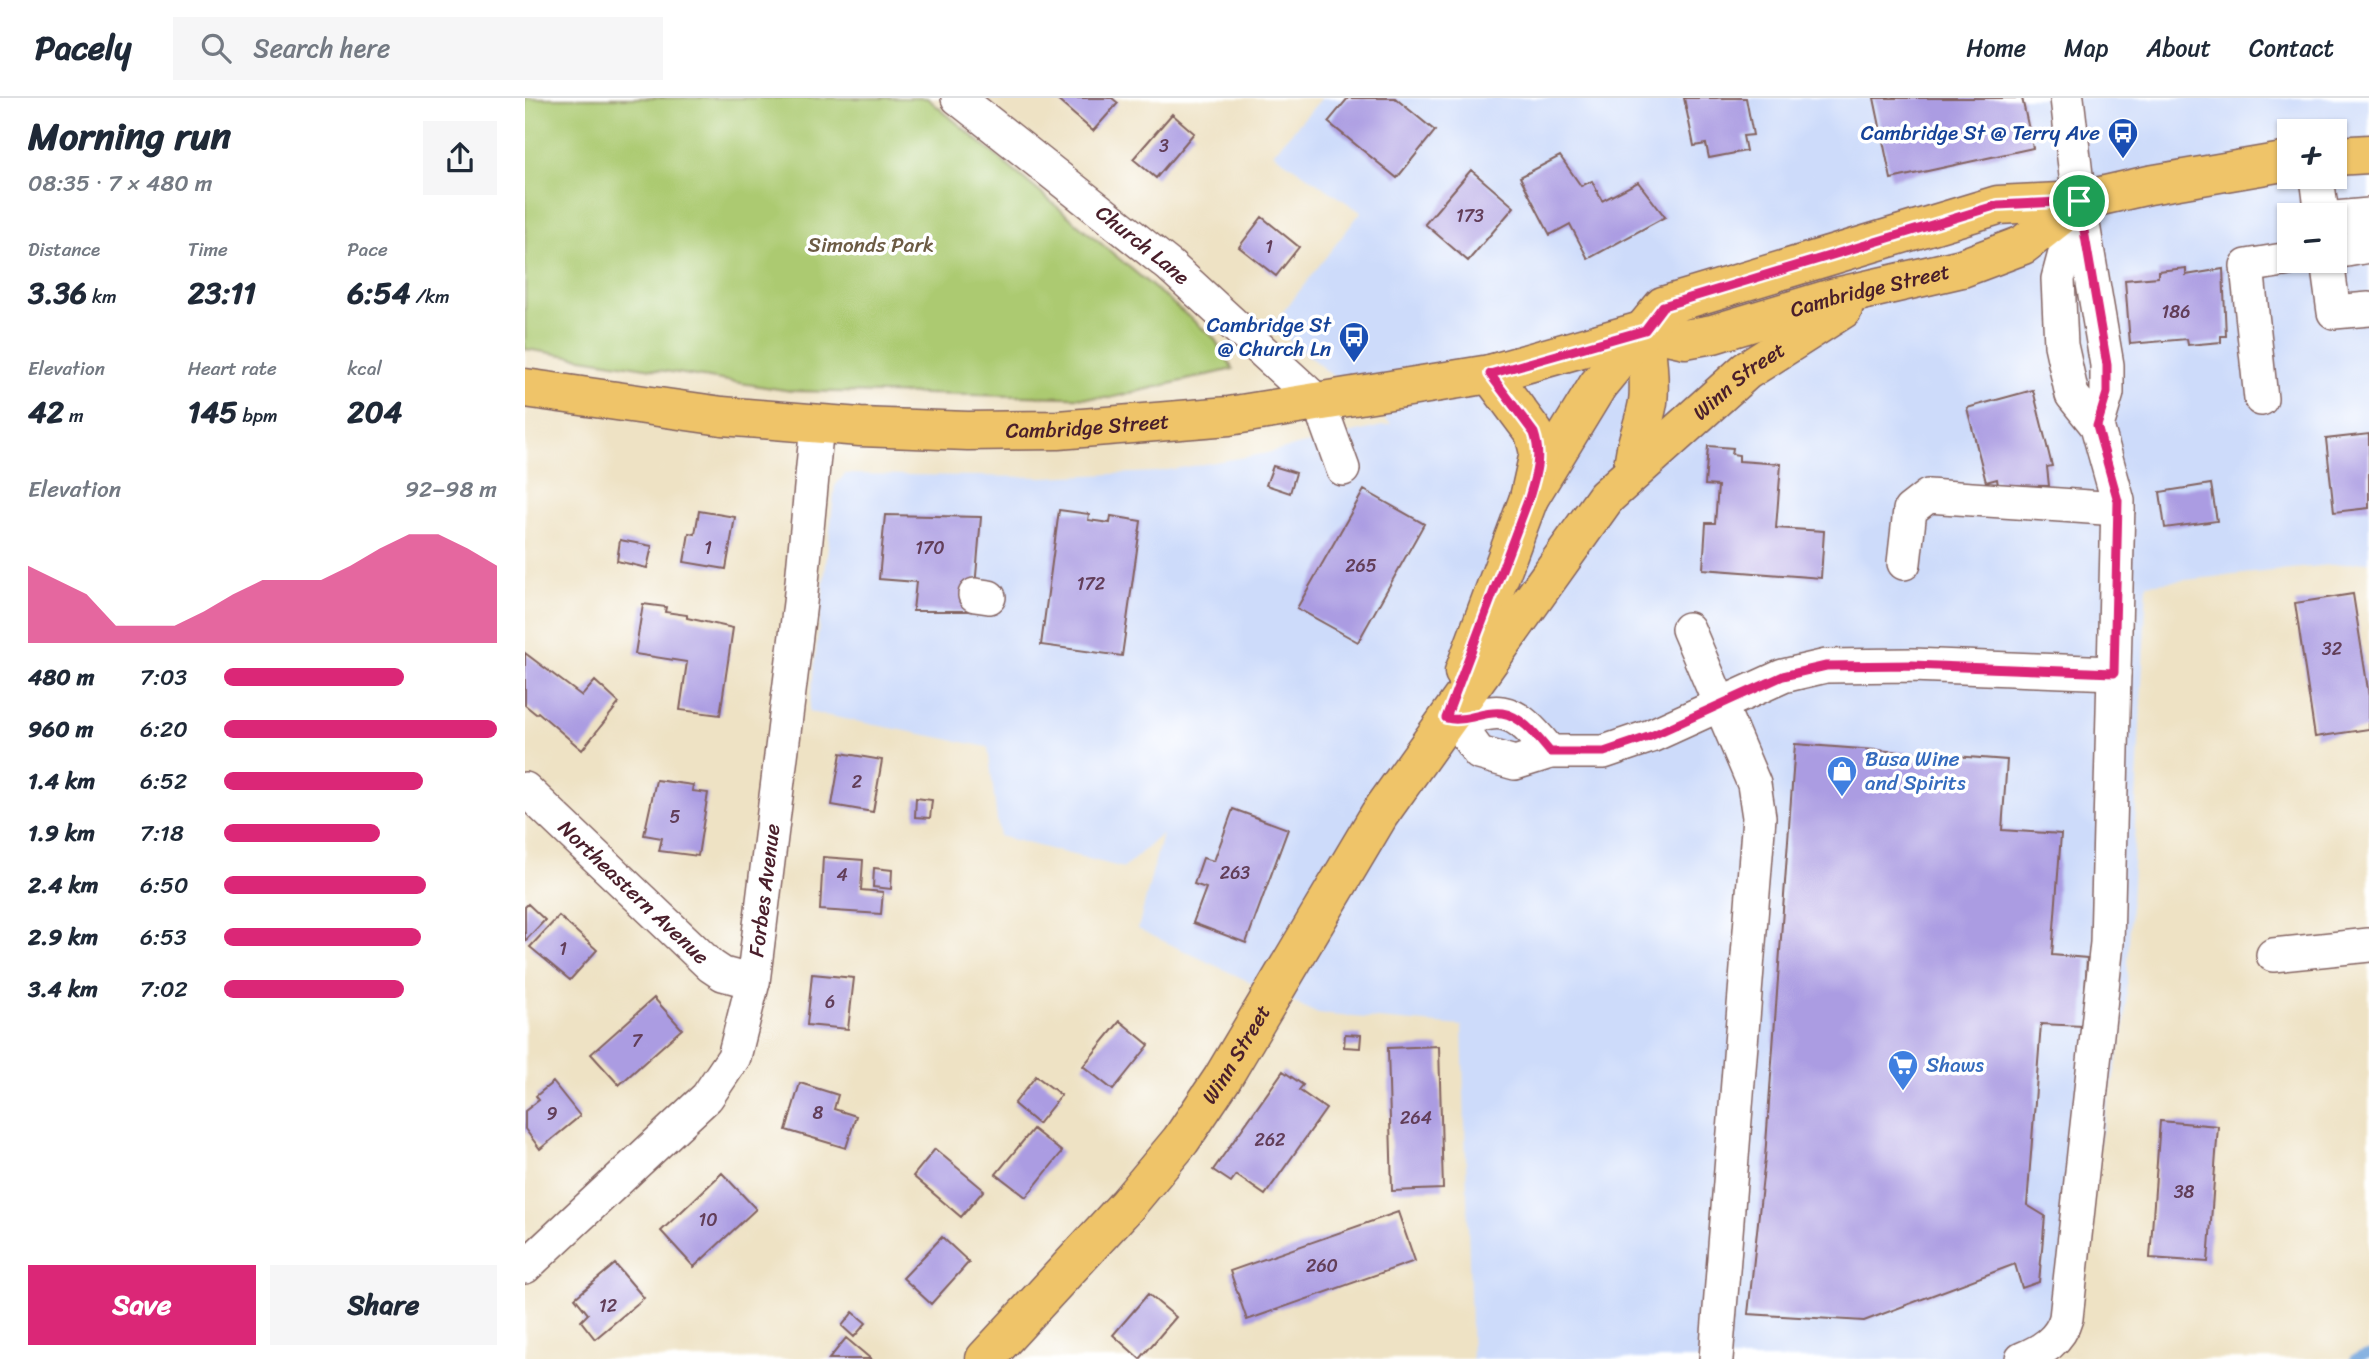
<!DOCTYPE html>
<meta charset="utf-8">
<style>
:root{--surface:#fff;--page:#f6f6f7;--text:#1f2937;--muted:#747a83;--line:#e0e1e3;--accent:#db2777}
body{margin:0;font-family:Sriracha,sans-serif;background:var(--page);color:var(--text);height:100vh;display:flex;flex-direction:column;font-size:26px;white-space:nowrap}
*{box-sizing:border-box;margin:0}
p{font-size:23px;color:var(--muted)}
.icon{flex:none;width:38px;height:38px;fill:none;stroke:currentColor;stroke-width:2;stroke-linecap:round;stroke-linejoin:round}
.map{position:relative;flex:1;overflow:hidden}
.details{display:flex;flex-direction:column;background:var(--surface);width:525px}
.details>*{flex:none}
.fabs{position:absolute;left:1752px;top:21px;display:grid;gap:14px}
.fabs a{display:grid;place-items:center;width:70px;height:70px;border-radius:0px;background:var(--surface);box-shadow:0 2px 5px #0004;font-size:35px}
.pin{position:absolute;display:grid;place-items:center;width:60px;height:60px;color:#fff;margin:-30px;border:4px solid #fff;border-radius:50%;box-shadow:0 2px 7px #0007}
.round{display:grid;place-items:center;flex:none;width:74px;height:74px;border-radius:0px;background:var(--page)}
.summary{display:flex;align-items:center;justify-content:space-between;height:119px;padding:0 28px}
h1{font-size:38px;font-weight:700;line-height:52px}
.metrics{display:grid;grid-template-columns:repeat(3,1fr);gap:10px;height:119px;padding:7px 28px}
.metrics div{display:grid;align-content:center}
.metrics b{font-size:30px;font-weight:700}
.metrics small{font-size:19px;font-weight:400}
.metrics p{font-size:19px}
.chart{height:196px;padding:14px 28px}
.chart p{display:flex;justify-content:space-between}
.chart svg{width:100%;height:126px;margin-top:7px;fill:var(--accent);opacity:.7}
.cta{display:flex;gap:14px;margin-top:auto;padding:14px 28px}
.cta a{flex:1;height:80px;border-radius:0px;background:var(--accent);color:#fff;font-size:28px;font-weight:700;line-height:80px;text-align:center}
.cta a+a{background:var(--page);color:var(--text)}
ul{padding:0 28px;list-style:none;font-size:23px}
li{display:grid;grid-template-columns:112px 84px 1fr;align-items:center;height:52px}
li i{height:18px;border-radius:9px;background:var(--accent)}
header{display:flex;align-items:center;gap:42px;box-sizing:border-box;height:98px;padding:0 35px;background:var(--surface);border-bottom:2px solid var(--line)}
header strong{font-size:33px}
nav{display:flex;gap:38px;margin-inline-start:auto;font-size:24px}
.search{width:490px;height:63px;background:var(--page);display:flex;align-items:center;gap:18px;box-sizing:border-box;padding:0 24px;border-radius:0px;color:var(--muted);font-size:26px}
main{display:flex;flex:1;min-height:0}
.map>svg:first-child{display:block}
.built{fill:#cddbfa;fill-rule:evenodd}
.green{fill:#acca71;stroke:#7b744e;stroke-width:2}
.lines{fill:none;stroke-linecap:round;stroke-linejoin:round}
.stream{stroke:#6ea3db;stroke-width:9}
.building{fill:#ab9ce2}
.minor-casing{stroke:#836361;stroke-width:36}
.major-casing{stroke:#836361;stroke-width:41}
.minor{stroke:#fff;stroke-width:33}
.major{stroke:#efc469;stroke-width:38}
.route-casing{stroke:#fff;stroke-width:14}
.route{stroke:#db2777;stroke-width:9}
.labels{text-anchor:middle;stroke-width:7;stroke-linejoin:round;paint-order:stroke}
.number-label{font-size:18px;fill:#623e59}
.transit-label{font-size:21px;fill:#164399;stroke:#fff;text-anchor:end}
.park-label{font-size:21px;fill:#6c5b44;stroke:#fff}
.street-label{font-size:21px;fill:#4a1f2b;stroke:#fff}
.shop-label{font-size:21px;fill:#366cbe;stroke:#fff;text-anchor:start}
</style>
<header>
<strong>Pacely</strong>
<div class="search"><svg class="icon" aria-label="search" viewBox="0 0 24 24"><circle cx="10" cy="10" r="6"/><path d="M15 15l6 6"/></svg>Search here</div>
<nav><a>Home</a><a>Map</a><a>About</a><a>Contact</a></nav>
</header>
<main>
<section class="details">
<div class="summary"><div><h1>Morning run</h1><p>08:35 · 7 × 480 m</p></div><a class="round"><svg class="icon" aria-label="share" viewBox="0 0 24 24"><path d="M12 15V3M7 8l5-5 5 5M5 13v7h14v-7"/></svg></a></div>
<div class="metrics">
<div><p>Distance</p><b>3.36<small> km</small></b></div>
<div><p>Time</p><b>23:11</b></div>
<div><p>Pace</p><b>6:54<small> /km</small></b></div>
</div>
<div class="metrics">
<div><p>Elevation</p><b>42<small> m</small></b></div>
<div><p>Heart rate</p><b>145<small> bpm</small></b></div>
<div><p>kcal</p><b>204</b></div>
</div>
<div class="chart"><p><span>Elevation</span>92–98 m</p>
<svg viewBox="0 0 160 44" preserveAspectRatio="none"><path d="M0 44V17L10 22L20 27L30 38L40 38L50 38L60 33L70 27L80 22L90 22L100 22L110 17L120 11L130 6L140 6L150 11L160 17V44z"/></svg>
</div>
<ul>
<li><b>480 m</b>7:03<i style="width:66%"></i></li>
<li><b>960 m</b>6:20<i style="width:100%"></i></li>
<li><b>1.4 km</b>6:52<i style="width:73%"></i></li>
<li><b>1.9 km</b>7:18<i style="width:57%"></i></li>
<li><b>2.4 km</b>6:50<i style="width:74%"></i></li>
<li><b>2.9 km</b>6:53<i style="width:72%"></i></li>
<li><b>3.4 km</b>7:02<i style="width:66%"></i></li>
</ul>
<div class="cta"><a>Save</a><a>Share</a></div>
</section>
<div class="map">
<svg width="1844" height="1261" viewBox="0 0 1844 1261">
<rect width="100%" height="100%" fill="#fff"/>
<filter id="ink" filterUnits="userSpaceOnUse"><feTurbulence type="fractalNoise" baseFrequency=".0143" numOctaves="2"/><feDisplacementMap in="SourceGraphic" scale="14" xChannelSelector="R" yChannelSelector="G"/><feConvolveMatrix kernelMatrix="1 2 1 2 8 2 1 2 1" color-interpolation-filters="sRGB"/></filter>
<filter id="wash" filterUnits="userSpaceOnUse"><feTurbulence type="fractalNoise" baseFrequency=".00686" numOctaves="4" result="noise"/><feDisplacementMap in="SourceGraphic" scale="28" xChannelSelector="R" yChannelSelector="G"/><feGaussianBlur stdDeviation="1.57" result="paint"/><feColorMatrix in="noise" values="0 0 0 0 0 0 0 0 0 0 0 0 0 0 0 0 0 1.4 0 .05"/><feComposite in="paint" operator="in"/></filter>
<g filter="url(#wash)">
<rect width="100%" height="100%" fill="#eee2c4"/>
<path class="built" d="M797,0H1844V463L1622,486L1600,926L1528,1261H947L937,928L793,916L613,831L637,736L599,770L474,738L463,649L284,614L310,388L320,376L519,379L631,374L738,356L866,326L747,228L836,114L748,55ZM1764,33H1810V79H1764ZM1764,117H1810V163H1764Z"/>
<path class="green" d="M0,0H402L689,240L708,271L585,300L266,293L0,251Z"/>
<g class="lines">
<path class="stream" d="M1829,1261L1844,1256"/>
</g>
<g id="blocks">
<path class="building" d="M530,0H587L593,5L568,33Z
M823,0H870L910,33L872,80L803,24Z
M1159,0H1221L1228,37L1218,38L1221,53L1184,60L1181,46L1169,48Z
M1349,0H1497L1508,50L1366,81Z
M647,16L669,35L631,80L608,61Z
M1035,58L1056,88L1067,83L1077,103L1113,84L1140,119L1063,161L1045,126L1025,137L995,79Z
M946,72L989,109L943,163L900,126Z
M737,119L774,149L751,178L714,149Z
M1661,170V177L1698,171L1701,238H1696V244L1663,247L1662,241L1605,246L1600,182L1633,179V173Z
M1508,292L1527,368L1522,369L1524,388L1473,387L1472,381L1461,384L1442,310Z
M1844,336V410L1809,414L1801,341Z
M1183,348L1208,350L1207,356L1214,357V363L1256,366L1251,430L1299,433L1296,480L1178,471L1181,425H1190L1193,388L1180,387Z
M748,368L771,375L765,395L741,387Z
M1686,386L1692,423L1640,430L1635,394Z
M839,392L899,426L833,544L772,510Z
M534,412L564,416L563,422L585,425L586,418L616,423L597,558L516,547Z
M174,413L210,419L201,471L159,464L164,435L170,436Z
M360,417L456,419L448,513H388L391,484L354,481Z
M95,442L127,448L122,470L92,463Z
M1828,496L1844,598V631L1790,639L1770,505Z
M118,506L141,509L140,514L162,517V520L208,530L195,617L155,612L162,564L110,556Z
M0,555L57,598L70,583L94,605L57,652L13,614L11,616L0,607Z
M1270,646L1482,662L1477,732L1536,736L1527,857L1562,860L1558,928L1516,926L1502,1107L1520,1118L1514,1184L1497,1190L1490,1166L1339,1223L1223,1216L1240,1060Z
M316,655L357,662L348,714L307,707Z
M131,682L168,687L167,693L183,695L173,758L134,753L137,740L119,737Z
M391,700L407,702L405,720L390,719Z
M708,711L763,731L721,845L668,825L681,790L669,786L678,760L689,763Z
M298,759L338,762L336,792L358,794L356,816L295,812Z
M349,770L367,772L366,791L348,789Z
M3,806L20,822L0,843V809Z
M34,818L72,852L45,882L5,849Z
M287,876L329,880L323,931L282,927Z
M129,900L157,931L94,987L66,956Z
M595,923L624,947L588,992L558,968Z
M820,936L836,937L835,950L819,949Z
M914,948L918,1091L867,1093L863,950Z
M758,973L778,987L774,992L801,1011L740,1097L711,1077L706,1084L688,1072Z
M511,978L536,997L513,1026L489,1006Z
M28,984L55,1018L15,1051L0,1031V1013L14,1002L11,998Z
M275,985L313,997L309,1011L331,1018L321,1050L261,1032Z
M1635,1023L1693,1028L1683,1164L1625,1160Z
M508,1031L537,1054L501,1099L471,1076Z
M410,1051L459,1092L436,1119L388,1078Z
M197,1075L231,1111L169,1169L136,1133Z
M873,1114L890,1163L722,1222L705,1173Z
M417,1139L444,1164L406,1206L378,1180Z
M90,1166L119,1200L70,1241L56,1223L63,1216L50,1200Z
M623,1196L651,1219L615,1261L588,1237Z
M328,1214L341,1225L329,1239L317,1228Z
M321,1240L346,1261H304Z"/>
</g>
</g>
<g filter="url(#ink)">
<use href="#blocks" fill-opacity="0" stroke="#836361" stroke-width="2"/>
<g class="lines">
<g class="minor-casing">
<g id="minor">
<path id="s1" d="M433,0L645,168L794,305L818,371"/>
<path d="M1542,0L1554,103L1582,267V295L1572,328"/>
<path d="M1792,79L1797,117"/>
<path d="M1810,120L1844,117"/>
<path d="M1810,154L1844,148"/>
<path d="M1802,163L1809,214L1844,211"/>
<path d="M1736,301L1722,168L1764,161"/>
<path d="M1379,465L1385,412L1403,398L1593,411"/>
<path d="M450,497L464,499"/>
<path d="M1163,531L1229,686L1234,719L1191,1261"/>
<path d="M921,620C941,625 959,612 977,615C997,618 1013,640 1025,654"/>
<path d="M931,623L954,655L990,665L1025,654H1079L1126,638L1258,578L1301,568L1387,567L1589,575L1593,403L1572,328L1547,297L1536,247L1533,181L1554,103"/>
<path id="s2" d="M0,691L186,868L198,876L228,884"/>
<path d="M1748,857L1844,847"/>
<path id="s3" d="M0,1169L182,999L209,959L228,884L275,505L292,326"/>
<path d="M1497,1261C1517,1253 1535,1242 1541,1220L1582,845L1589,575"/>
</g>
</g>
<g class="major-casing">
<g id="major">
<path d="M1810,58L1844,56"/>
<path id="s4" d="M0,290L197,318L335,329L443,333L533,332L704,318L965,276L1120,232L1160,241L1188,236L1311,199L1437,170L1498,147L1554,103"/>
<path d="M1108,374C1108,349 1119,329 1123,304C1126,281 1121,256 1120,232"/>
<path d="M1004,400L1073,287L1138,208L1473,107L1554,103L1624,87L1764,63"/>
<path d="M939,574L1004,400L1014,355L1009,335L965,276"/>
<path id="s5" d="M460,1261L602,1107L656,1042L697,981L854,717L1081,399L1221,273L1318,211"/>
</g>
</g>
<use href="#minor" class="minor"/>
<use href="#major" class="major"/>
</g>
</g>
<g class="lines" filter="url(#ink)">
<g class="route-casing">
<path id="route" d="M1554,103L1582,267V295L1572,328L1593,403L1589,575L1387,567L1301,568L1258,578L1126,638L1079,654H1025C1013,640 997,618 977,615C959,612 941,625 921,620L1004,400C1011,377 1017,358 1009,335L965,276L1120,232L1138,208L1473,107Z"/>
</g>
<use href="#route" class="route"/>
</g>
<defs>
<g id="bus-pin" transform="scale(1.575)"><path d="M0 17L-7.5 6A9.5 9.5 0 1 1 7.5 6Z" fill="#1a4fb4" stroke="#fff"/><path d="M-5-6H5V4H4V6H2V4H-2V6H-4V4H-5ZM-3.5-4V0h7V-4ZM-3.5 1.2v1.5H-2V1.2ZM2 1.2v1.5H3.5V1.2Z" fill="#fff"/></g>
<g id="shop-pin" transform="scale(1.575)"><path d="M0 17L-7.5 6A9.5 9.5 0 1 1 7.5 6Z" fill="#3f7fe0" stroke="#fff"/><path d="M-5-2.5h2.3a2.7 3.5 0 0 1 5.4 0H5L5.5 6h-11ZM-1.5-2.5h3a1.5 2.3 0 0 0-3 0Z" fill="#fff"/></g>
<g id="supermarket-pin" transform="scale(1.575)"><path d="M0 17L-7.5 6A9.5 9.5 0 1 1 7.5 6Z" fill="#3f7fe0" stroke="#fff"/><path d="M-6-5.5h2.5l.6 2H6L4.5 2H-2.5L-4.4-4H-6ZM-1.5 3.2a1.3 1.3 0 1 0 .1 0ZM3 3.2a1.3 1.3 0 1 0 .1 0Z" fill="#fff"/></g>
</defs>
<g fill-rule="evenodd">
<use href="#bus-pin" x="1598" y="35"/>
<use href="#bus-pin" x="829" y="239"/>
<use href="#shop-pin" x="1317" y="673"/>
<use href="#supermarket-pin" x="1378" y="967"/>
</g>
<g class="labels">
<g class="number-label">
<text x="639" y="54">3</text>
<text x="945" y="124">173</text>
<text x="744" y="155">1</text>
<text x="1651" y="220">186</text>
<text x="183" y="456">1</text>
<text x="405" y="456">170</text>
<text x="836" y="474">265</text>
<text x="566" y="492">172</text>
<text x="1807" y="557">32</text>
<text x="332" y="690">2</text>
<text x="150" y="725">5</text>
<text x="710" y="781">263</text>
<text x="317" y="783">4</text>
<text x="38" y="857">1</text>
<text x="305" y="910">6</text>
<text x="112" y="949">7</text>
<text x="293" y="1021">8</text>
<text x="27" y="1022">9</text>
<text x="891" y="1026">264</text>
<text x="745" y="1048">262</text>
<text x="1659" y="1100">38</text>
<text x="183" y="1128">10</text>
<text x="797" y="1174">260</text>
<text x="83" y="1214">12</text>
</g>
<g class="transit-label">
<text x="1575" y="42">Cambridge St @ Terry Ave</text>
<text x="806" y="234">Cambridge St<tspan x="806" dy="24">@ Church Ln</tspan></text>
</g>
<g class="park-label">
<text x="346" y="154">Simonds Park</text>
</g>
<g class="street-label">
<text dy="7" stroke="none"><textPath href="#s1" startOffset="236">Church Lane</textPath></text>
<text dy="7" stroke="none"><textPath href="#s4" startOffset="1365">Cambridge Street</textPath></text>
<text dy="7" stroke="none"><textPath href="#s5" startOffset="1242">Winn Street</textPath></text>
<text dy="7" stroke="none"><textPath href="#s4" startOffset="565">Cambridge Street</textPath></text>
<text dy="7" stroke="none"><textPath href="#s3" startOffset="467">Forbes Avenue</textPath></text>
<text dy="7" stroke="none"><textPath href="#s2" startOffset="150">Northeastern Avenue</textPath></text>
<text dy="7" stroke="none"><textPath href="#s5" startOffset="396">Winn Street</textPath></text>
</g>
<g class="shop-label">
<text x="1340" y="668">Busa Wine<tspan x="1340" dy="24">and Spirits</tspan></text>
<text x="1401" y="974">Shaws</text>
</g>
</g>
</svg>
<div class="fabs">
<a>+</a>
<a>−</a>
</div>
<div class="pin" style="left:1554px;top:103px;background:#1e9e55"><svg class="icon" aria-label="arrive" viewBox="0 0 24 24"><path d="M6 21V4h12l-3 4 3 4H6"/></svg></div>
</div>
</main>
